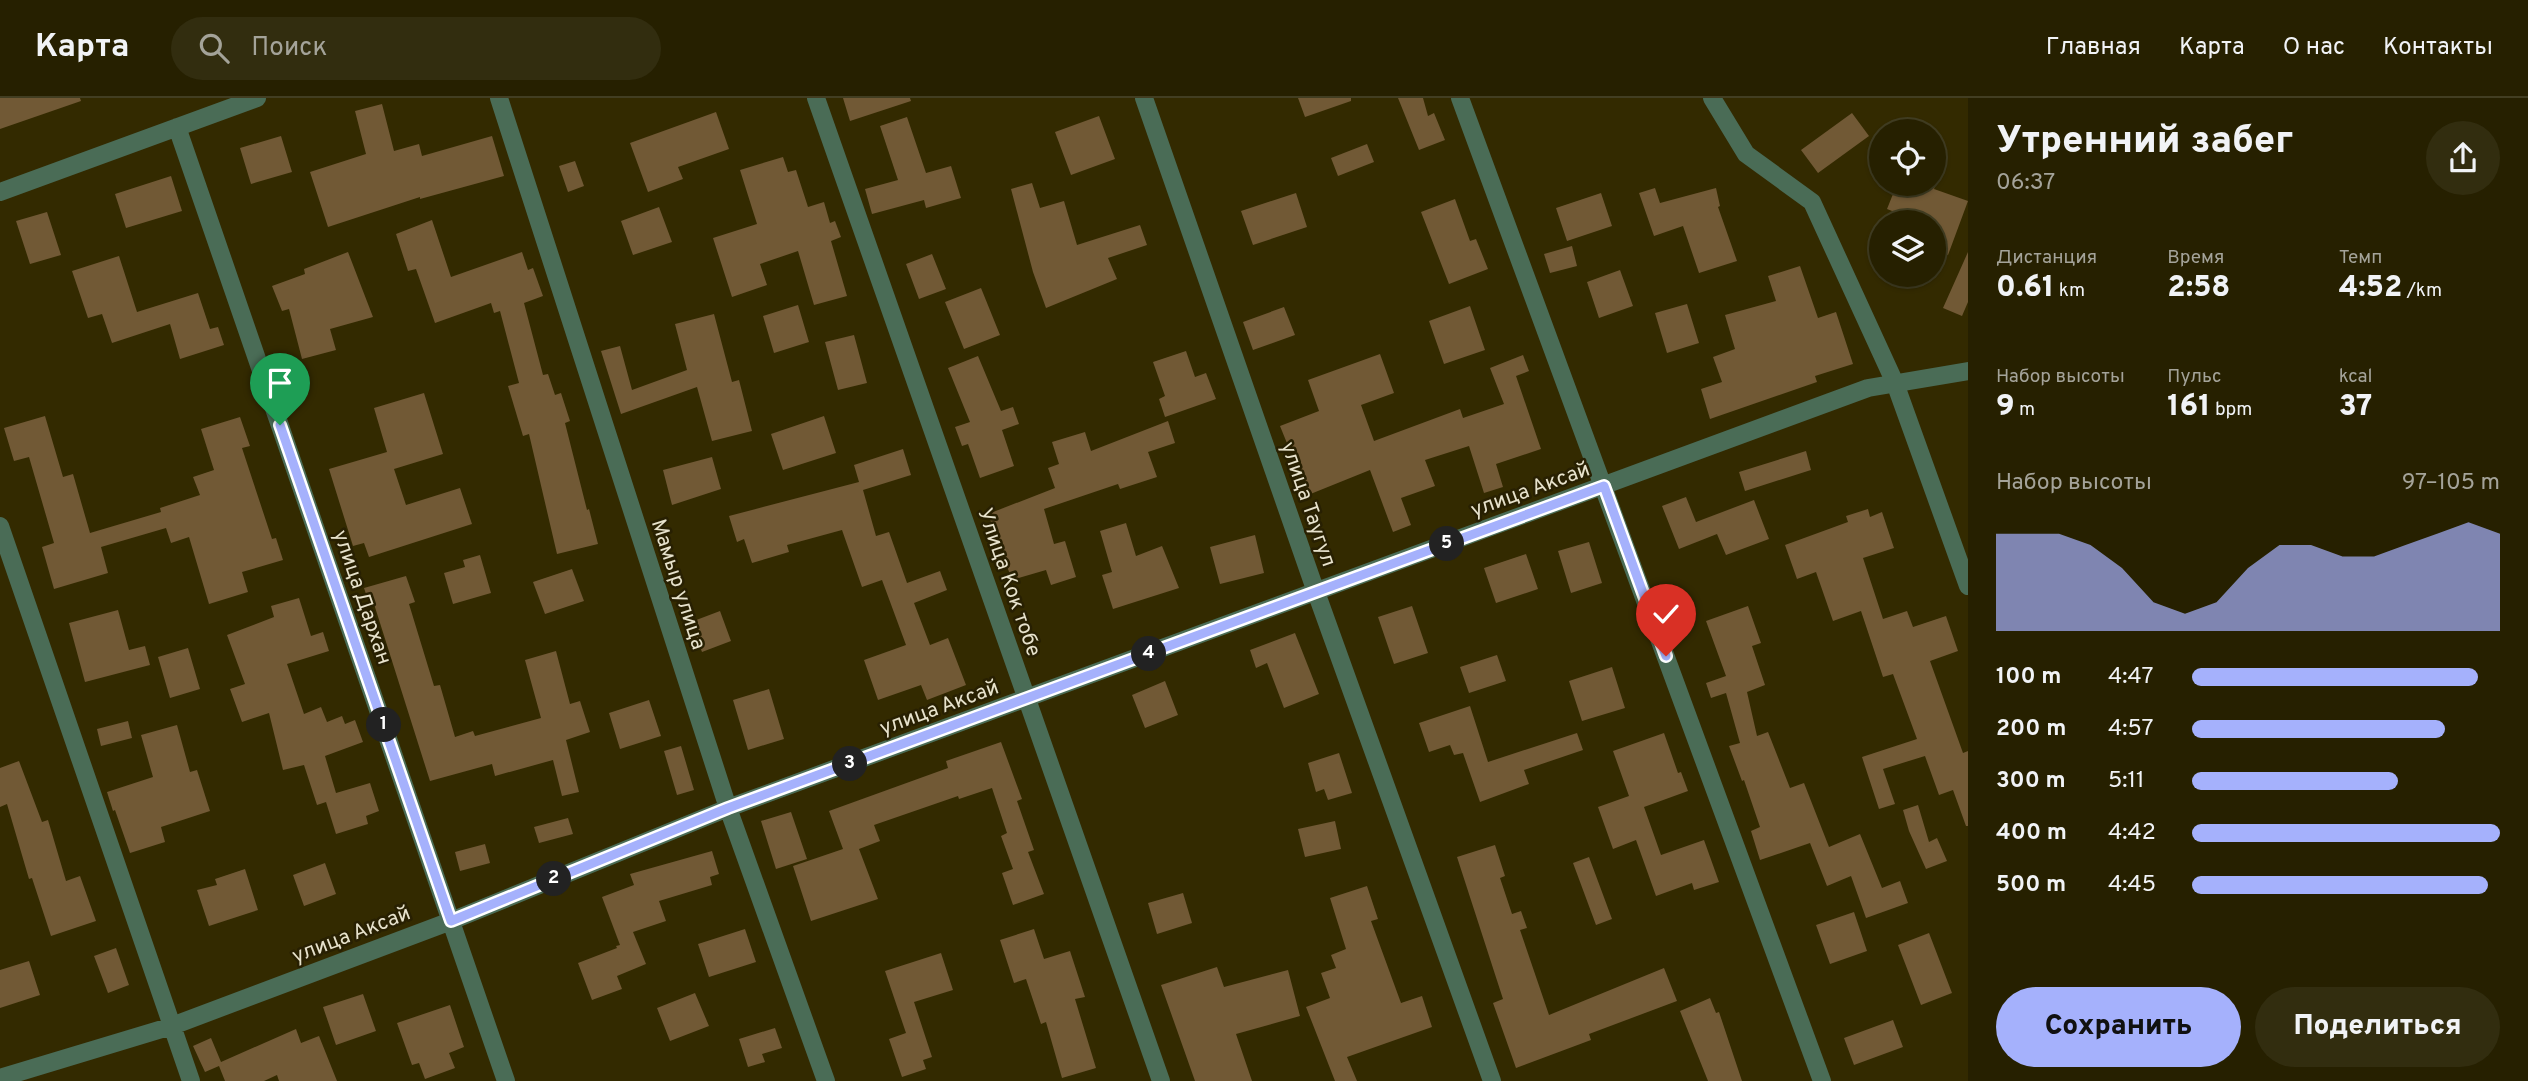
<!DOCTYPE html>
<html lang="ru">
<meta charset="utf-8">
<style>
:root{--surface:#262000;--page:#322d0f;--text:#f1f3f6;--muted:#a4a399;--line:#423e22;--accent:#a5b1fc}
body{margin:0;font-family:Overpass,sans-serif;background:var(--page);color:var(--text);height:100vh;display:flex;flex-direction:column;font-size:26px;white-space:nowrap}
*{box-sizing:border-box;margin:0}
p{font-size:23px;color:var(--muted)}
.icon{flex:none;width:38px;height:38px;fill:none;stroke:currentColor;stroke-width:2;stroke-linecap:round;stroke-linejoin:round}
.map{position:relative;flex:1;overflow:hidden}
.drawer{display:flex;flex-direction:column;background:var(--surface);width:560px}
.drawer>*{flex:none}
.tools{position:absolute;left:1869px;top:21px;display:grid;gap:14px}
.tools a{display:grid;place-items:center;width:77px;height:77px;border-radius:50%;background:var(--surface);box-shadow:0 2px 5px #0004,0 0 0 2px var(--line);font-size:35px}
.pin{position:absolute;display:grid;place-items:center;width:60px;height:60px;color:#fff;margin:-72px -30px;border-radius:50% 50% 50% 0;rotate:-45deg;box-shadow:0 0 7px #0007}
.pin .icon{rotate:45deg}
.km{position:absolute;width:35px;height:35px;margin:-18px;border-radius:50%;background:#222;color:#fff;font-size:19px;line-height:35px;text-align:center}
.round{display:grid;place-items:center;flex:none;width:74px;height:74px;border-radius:37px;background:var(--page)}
.head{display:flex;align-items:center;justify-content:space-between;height:119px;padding:0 28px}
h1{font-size:38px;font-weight:800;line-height:52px}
.figures{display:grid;grid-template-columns:repeat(3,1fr);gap:10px;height:119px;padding:7px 28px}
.figures div{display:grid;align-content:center}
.figures b{font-size:30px;font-weight:800}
.figures small{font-size:19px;font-weight:400}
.figures p{font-size:19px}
.chart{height:196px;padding:14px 28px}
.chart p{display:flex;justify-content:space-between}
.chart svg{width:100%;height:126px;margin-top:7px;fill:var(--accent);opacity:.7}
.primary-button{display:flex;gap:14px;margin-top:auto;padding:14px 28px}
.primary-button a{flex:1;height:80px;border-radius:42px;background:var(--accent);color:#111;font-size:28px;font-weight:800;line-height:80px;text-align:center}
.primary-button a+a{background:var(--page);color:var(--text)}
ul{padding:0 28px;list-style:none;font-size:23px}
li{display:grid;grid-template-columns:112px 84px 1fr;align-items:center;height:52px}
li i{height:18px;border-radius:9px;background:var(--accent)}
header{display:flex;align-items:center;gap:42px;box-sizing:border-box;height:98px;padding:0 35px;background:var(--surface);border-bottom:2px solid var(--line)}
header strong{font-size:33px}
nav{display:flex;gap:38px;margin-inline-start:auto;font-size:24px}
.search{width:490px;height:63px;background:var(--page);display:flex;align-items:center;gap:18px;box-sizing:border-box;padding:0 24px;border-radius:38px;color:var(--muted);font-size:26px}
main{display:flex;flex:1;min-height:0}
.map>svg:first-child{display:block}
.building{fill:#715935}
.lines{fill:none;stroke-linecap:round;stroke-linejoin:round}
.street{stroke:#4a6c56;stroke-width:18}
.route-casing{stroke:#fff;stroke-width:14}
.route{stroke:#a5b1fc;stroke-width:9}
.labels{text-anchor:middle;stroke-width:5;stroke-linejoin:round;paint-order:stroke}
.street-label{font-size:21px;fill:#e7e2cc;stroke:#282002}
</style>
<header>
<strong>Карта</strong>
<div class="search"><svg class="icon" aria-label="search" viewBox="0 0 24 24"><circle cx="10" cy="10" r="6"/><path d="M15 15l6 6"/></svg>Поиск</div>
<nav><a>Главная</a><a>Карта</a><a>О нас</a><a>Контакты</a></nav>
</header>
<main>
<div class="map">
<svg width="1968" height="983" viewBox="0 0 1968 983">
<rect width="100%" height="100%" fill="#332a00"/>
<path class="building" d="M0,0H80L81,3L0,31Z
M843,0H910L911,3L850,23Z
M1298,0H1351V3L1305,19Z
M1398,0H1423L1428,18L1434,15L1445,42L1419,52Z
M382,6L394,53L419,46L422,58L492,38L504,78L420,101V99L328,129L310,74L366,56L355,13Z
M716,14L729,51L678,69L683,81L648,94L630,45Z
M1852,15L1869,38L1818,75L1801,52Z
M1099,18L1115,61L1071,77L1055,34Z
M907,19L926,75L951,68L961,100L926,110L924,102L872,116L865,91L898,82L880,28Z
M281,38L292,74L251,86L240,50Z
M1367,46L1374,64L1338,78L1331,60Z
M783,59L788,74L796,72L808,109L824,104L830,125L835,123L841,139L831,143L847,198L814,207L798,153L760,166L767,187L732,199L713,140L757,126L740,72Z
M575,63L584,88L568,94L559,68Z
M171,78L182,113L126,130L115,96Z
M1032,85L1040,110L1064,103L1077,147L1140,127L1147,147L1108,160L1117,181L1046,210L1033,174L1011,91Z
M1897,86H1936L1934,91L1968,103L1948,157L1934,152V124H1920L1887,111Z
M1655,90L1660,105L1716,90L1720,108L1718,109L1737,163L1699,175L1683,128L1654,138L1639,95Z
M1296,95L1307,129L1253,147L1241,113Z
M1601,95L1612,128L1567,143L1556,110Z
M1455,101L1470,143L1476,141L1488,171L1449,186L1421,114Z
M659,109L672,144L633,157L621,123Z
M47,114L61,157L30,166L16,123Z
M432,122L451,179L522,154L528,172L533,170L543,198L524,205L543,277L548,276L555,297L561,295L570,323L565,325L587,412L589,411L598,446L557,456L529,336L523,338L508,288L519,285L500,213L494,215L491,205L435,225L416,171L408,173L396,136Z
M1572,148L1577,168L1550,175L1544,156Z
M348,154L373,219L330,231L336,252L302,261L289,211L282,213L272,188L305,176L304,171Z
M1968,154V204L1962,218L1943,210Z
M932,156L946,191L919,201L906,166Z
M119,158L137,214L198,195L210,231L218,229L224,247L180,261L170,226L112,245L102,216L88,220L72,173Z
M1800,168L1818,220L1836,214L1853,266L1815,278L1817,284L1710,321L1701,291L1722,284L1713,259L1735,251L1725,217L1776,203L1768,178Z
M1620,172L1633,208L1599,220L1587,184Z
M981,190L1000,237L964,251L945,204Z
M1687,206L1699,245L1667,255L1655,215Z
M798,207L809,244L774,255L763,218Z
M1470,208L1485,252L1444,266L1429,223Z
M1284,209L1295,237L1253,252L1243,224Z
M714,216L732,284L739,282L752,333L712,343L697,289L621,316L601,253L620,248L632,292L687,272L675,226Z
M854,237L867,285L838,292L825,244Z
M1186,253L1195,279L1206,275L1216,301L1165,319L1159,301L1165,298L1153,264Z
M1380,256L1394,295L1361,307L1374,343L1460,311L1463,320L1504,306L1490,270L1523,257L1529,273L1516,278L1541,351L1496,366L1503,389L1484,395L1469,348L1425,362L1435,388L1401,400L1411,427L1393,434L1370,372L1308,397L1280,328L1319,313L1308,282Z
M978,258L1001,313L1013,309L1019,326L1002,332L1014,368L980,380L968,346L962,348L955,329L970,324L948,270Z
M424,295L443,356L394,371L406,407L460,390L472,426L369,459L364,445L353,448L329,371L387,354L374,310Z
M45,318L63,379L73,376L90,435L161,414L160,410L200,397L193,379L214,372L201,331L240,319L250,348L242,350L272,441L276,440L283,462L242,474L248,494L209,506L189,439L171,445L166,430L101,449L108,475L54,491L42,449L54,445L29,359L14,363L4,330Z
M824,318L836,355L783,372L771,336Z
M1168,323L1175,345L1148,354L1157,379L1120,391L1118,386L1044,411L1054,446L1065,443L1076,479L1051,487L1046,472L1012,482L988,416L1055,390L1048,370L1059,366L1052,344L1085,334L1091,353Z
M903,351L911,377L863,392L876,438L889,434L907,485L940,473L947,492L914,505L930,547L948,540L966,587L927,602L921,587L878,602L864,562L906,547L882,482L862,489L842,432L787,447L789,454L752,465L744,441L737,444L729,418L859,384L854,367Z
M1806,353L1811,372L1745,393L1739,374Z
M712,359L721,391L672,407L663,372Z
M1686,399L1696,424L1754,402L1769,441L1726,457L1717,436L1679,451L1662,408Z
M1868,411L1870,419L1882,414L1894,450L1863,460L1883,521L1907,513L1913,529L1946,518L1958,553L1930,563L1963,655L1968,653V728H1966L1953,692L1939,697L1925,658L1883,671L1895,706L1879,711L1862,659L1917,641L1893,576L1883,579L1861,513L1833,523L1816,474L1797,481L1785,447L1848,424L1846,418Z
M1126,425L1136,458L1162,448L1179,490L1113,511L1102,477L1112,474L1100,433Z
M1255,437L1264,475L1220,486L1210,449Z
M1589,444L1602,485L1571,495L1558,453Z
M1526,456L1538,491L1496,505L1484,470Z
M480,457L491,495L453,506L444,475L465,469L463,462Z
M572,471L584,503L545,516L533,484Z
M406,478L415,504L409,506L434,588L440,587L455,639L473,633L475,638L541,620L525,562L556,553L570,606L580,603L590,634L566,642L579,694L562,698L553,662L495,678L492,666L430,683L374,506L370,508L364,490Z
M299,500L311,538L323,534L329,553L287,566L304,616L321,609L327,624L342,618L345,626L355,622L363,644L325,658L336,695L370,685L379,713L366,718L368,726L336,736L326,704L317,707L304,667L283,672L269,615L242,624L230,591L245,586L227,537L274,519L271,508Z
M1412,508L1428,555L1394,566L1378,519Z
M1748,508L1761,545L1752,548L1765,587L1747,594L1757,638L1768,634L1790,690L1804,685L1829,749L1860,736L1882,790L1900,783L1908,805L1866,820L1851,778L1827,788L1810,745L1760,762L1751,733L1760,729L1744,682L1742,683L1729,648L1740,645L1726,595L1711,600L1706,585L1726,578L1706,523Z
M118,512L129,552L145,548L150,567L85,584L69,525Z
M720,513L731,543L702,554L691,524Z
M1295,535L1319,596L1284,610L1267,565L1256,570L1250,552Z
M188,550L200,591L170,600L158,559Z
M1497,557L1506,583L1469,595L1460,569Z
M1612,569L1625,610L1582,623L1569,583Z
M1165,583L1178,617L1145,630L1132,597Z
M769,591L784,641L748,652L733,602Z
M649,602L661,638L620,651L609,615Z
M1470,608L1488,664L1577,635L1583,652L1524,672L1529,686L1480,704L1463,655L1454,657L1450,647L1429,654L1419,625Z
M128,623L132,640L101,648L97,631Z
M177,627L190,674L197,672L210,713L161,729L165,744L130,755L115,712L113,713L107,694L153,679L141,637Z
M1664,635L1678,675L1681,674L1688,693L1644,709L1661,757L1704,742L1719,784L1694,792L1692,785L1656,798L1636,742L1613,751L1598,709L1629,698L1613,653Z
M1001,644L1022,701L1017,703L1034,752L1028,754L1044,796L1013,807L1002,775L1013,771L1001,738L1007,735L992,690L959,701L958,698L874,727L880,743L859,751L878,801L811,823L793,768L843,751L829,713L948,670L946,663Z
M681,648L694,692L677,697L664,653Z
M1339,655L1352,695L1328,702L1324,691L1316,694L1308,665Z
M19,663L42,724L48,722L66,783L80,778L96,823L51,838L32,780L29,781L7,706L0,709V670Z
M1918,707L1929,744L1937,740L1947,763L1926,771L1909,733L1903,712Z
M791,714L807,761L776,771L761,723Z
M568,720L573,736L539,745L534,729Z
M1335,723L1341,751L1305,759L1298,731Z
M485,746L490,765L460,773L455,754Z
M1495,747L1505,778L1500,780L1512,816L1521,813L1527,830L1520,832L1549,917L1664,870L1677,903L1589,936L1591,942L1516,970L1493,905L1503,901L1457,759Z
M712,753L719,776L710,779L712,787L659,803L666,823L633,834L646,866L617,878L622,891L592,902L578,865L617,850L616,848L620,847L602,799L634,787L630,776Z
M1589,759L1612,821L1596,827L1573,765Z
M325,765L336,796L304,808L293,777Z
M245,771L258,812L209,828L197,792L217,787L215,781Z
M1367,788L1378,821L1371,823L1401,905L1422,898L1432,929L1347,959L1357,983H1335L1306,909L1330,900L1321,875L1336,870L1331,857L1346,851L1330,800Z
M1183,795L1192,825L1157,836L1148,805Z
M1854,814L1867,853L1830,866L1816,827Z
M745,831L756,864L709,879L698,846Z
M1034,831L1044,861L1070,853L1085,899L1075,901L1096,970L1062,980L1046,924L1041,926L1026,881L1014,885L1000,842Z
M1929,835L1952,895L1921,907L1898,847Z
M116,850L129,887L108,895L94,858Z
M941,855L953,892L914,904L932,959L923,962L926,971L902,979L889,941L906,935L885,873Z
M29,863L40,897L0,910V872Z
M1217,869L1224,889L1288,872L1300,918L1236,936L1252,983H1195L1161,887Z
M695,895L709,928L670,943L657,910Z
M363,896L376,933L336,947L323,909Z
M1710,900L1716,915L1719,914L1742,983H1708L1680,913Z
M450,907L464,949L449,955L455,970L425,981L419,965L412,967L397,925Z
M1893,922L1903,949L1854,967L1844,940Z
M775,930L782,950L762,956L765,964L748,969L739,941Z
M296,931L301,945L319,938L337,983H279L277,977L264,983H225L219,968L205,974L193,948L211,940L221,964Z"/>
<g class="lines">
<path class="street" d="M499,0L728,710L826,983
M816,0L1161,983
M1144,0L1316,494L1492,983
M1460,0L1822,983
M1712,0L1746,56L1812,104L1895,285L1968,488
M177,29L506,983
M0,94L257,0
M0,428L191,983
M0,980L172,928L451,823L728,710L1868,290L1968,273"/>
</g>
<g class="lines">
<g class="route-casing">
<path id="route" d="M280,327L451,823L728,710L1604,388L1666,558"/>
</g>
<use href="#route" class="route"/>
</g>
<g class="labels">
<g class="street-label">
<text transform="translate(1530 391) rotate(-20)" y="7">улица Аксай</text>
<text transform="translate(1309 406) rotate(71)" y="7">улица Таугул</text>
<text transform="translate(1010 484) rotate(71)" y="7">Улица Кок тобе</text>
<text transform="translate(679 486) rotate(72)" y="7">Мамыр улица</text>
<text transform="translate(363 499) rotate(71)" y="7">улица Дархан</text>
<text transform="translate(939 609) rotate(-20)" y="7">улица Аксай</text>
<text transform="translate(351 836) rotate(-21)" y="7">улица Аксай</text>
</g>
</g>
</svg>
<div class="tools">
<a><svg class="icon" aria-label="locate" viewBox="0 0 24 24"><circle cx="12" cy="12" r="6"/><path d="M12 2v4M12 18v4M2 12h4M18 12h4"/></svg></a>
<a><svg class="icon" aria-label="layers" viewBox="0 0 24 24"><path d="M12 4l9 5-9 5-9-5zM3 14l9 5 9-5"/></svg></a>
</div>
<div class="pin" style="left:280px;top:327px;background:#1e9e55"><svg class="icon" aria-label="arrive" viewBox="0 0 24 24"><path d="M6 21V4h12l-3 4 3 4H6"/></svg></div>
<div class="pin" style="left:1666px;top:558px;background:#d93025"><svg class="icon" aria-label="check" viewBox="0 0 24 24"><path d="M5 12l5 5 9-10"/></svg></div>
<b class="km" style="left:384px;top:627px">1</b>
<b class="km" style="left:554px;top:781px">2</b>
<b class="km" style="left:850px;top:666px">3</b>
<b class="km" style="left:1149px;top:556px">4</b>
<b class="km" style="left:1447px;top:446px">5</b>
</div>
<section class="drawer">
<div class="head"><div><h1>Утренний забег</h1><p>06:37</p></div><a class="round"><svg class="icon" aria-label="share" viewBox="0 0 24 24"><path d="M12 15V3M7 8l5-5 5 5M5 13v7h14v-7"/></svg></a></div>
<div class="figures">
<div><p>Дистанция</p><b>0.61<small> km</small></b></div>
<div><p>Время</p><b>2:58</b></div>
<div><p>Темп</p><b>4:52<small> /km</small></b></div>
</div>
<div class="figures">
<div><p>Набор высоты</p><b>9<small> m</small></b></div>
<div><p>Пульс</p><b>161<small> bpm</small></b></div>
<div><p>kcal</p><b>37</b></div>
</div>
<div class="chart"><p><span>Набор высоты</span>97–105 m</p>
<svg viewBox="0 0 160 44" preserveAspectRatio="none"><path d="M0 44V10L10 10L20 10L30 14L40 22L50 34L60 38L70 34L80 22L90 14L100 14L110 18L120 18L130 14L140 10L150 6L160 10V44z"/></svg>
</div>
<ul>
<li><b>100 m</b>4:47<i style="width:93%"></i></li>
<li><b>200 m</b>4:57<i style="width:82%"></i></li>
<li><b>300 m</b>5:11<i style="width:67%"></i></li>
<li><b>400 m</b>4:42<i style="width:100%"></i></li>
<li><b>500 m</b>4:45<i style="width:96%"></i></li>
</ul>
<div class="primary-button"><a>Сохранить</a><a>Поделиться</a></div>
</section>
</main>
